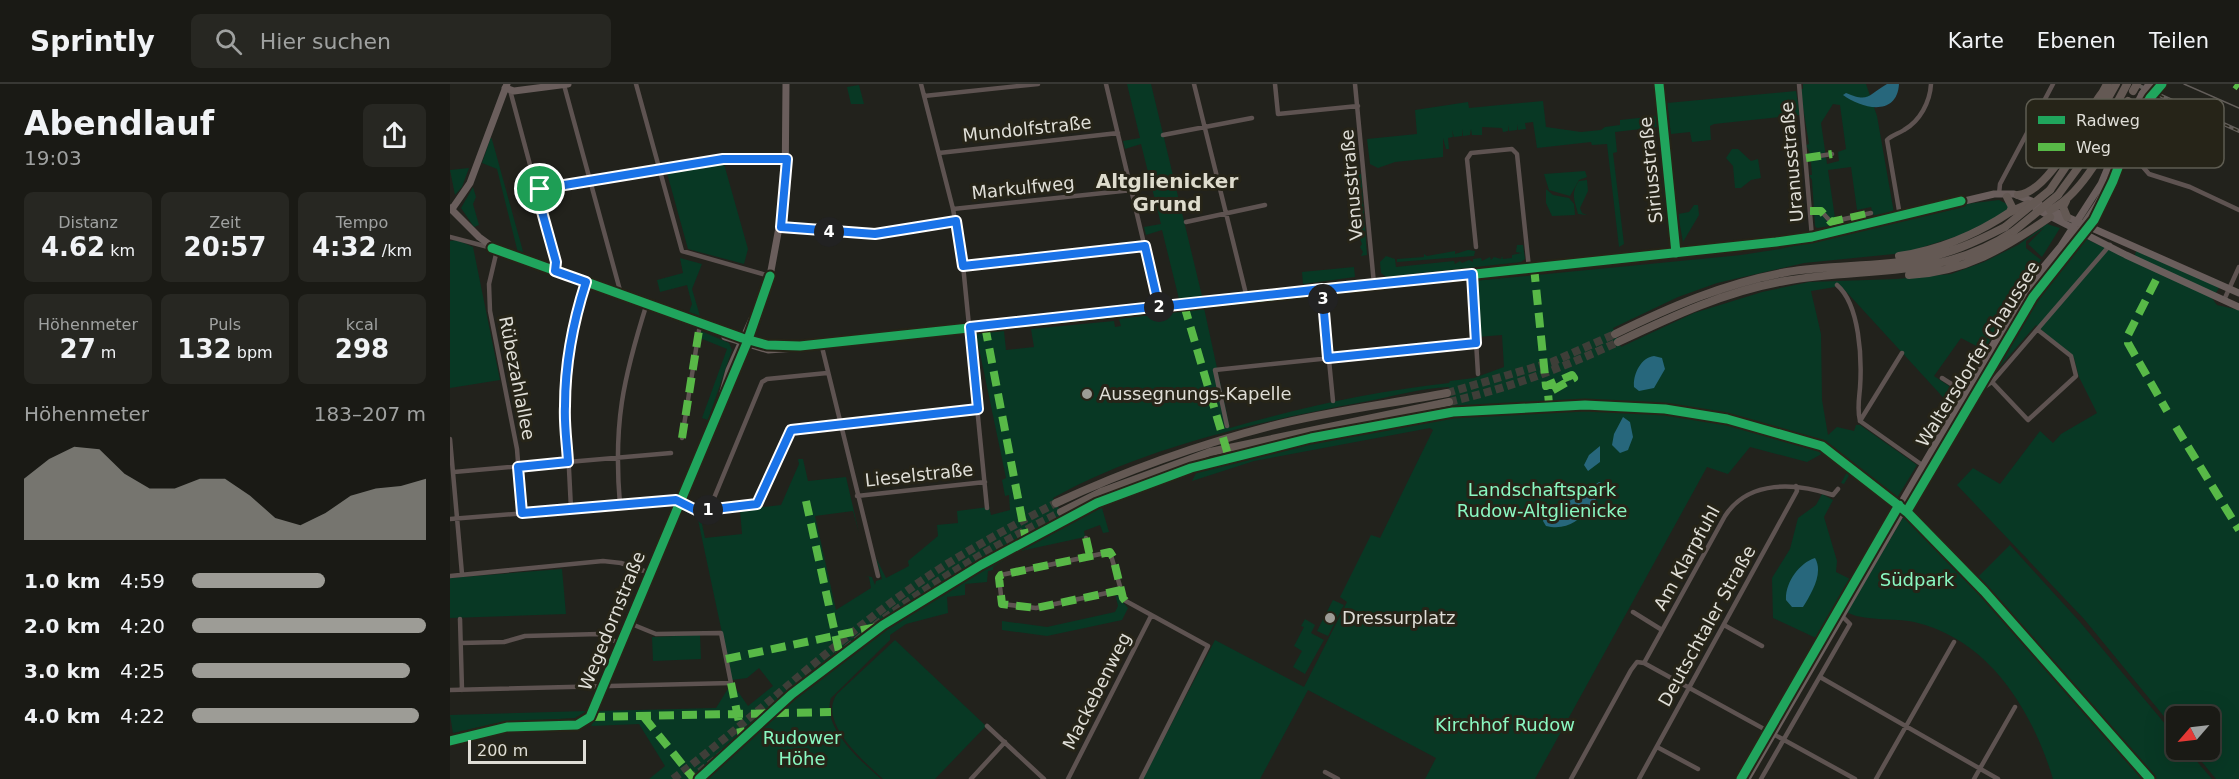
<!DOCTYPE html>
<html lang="de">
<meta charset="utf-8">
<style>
:root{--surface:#1a1a15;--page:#272722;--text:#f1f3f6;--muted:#9fa1a0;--line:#383834;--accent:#9d9c96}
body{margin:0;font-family:"DejaVu Sans",sans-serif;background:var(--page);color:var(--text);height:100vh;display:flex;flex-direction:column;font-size:22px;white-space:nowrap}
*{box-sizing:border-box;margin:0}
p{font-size:20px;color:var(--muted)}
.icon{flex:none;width:33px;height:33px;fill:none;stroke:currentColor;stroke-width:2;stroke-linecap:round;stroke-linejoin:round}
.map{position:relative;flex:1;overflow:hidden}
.side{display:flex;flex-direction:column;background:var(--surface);width:450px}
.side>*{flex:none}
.needle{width:39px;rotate:242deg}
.controls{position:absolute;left:1716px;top:622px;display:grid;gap:12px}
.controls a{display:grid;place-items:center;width:54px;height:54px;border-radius:9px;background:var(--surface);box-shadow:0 6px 24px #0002,0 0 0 2px var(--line);font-size:30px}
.scale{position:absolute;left:18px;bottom:15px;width:118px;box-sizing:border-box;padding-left:6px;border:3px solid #dfded7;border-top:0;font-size:16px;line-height:21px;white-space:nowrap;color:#dfded7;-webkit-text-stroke:4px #262418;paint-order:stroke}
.pin{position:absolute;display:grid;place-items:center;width:51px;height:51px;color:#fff;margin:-26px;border:3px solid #fff;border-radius:50%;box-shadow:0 2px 6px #0007}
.km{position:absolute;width:30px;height:30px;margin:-15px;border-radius:50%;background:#222;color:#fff;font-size:16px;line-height:30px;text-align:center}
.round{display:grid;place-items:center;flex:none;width:63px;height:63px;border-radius:9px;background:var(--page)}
.head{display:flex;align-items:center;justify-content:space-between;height:102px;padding:0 24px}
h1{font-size:33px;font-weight:600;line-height:45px}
.figures{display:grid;grid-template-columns:repeat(3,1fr);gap:9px;height:102px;padding:6px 24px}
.figures div{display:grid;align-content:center;border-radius:9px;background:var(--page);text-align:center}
.figures b{font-size:26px;font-weight:600}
.figures small{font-size:16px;font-weight:400}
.figures p{font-size:16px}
.chart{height:168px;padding:12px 24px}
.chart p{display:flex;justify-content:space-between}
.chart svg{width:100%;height:108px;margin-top:6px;fill:var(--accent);opacity:.7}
ul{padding:0 24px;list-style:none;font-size:20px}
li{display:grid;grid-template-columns:96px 72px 1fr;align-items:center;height:45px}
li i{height:15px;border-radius:8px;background:var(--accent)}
header{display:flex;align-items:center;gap:36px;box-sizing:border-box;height:84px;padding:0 30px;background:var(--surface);border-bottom:2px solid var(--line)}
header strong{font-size:28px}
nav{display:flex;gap:33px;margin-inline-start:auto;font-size:21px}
.search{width:420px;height:54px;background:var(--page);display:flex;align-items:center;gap:15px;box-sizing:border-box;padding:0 21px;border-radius:9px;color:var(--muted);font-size:22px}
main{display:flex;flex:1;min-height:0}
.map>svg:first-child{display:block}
.green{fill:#083824;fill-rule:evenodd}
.water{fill:#27677c}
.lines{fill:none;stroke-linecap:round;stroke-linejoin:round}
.highway-tunnel{stroke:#3e3e38;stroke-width:8;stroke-dasharray:8 4;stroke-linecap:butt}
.street{stroke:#5e5351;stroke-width:4.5}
.secondary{stroke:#6a5e5c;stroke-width:7}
.highway{stroke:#645954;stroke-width:8}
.tram{stroke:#635e5a;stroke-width:1.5}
.rail-casing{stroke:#635e5a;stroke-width:4}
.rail{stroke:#262418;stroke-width:1.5;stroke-dasharray:4.5;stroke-linecap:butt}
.secondary-bridge{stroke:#6a5e5c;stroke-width:7}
.highway-bridge{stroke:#645954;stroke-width:8}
.quiet{stroke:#58b947;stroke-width:8;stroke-dasharray:15 8;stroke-linecap:butt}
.cycleway-casing{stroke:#262418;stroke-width:13}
.cycleway{stroke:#20a55d;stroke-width:9}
.route-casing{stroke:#fff;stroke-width:12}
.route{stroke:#1a73e8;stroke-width:8}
.poi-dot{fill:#9d9c96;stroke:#262418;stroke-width:2}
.labels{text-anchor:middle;stroke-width:6;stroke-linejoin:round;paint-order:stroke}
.street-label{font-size:18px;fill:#dfded7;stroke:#262418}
.poi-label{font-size:18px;fill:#dfded7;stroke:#262418;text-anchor:start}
.park-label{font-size:18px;fill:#8af8c2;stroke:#262418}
.neighbourhood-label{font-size:20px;font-weight:bold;fill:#dedccd;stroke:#262418}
.key{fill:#262418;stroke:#5e5c51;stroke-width:1.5}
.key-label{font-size:16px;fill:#dfded7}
</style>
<header>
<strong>Sprintly</strong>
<div class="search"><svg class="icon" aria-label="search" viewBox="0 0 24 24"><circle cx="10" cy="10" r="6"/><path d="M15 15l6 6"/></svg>Hier suchen</div>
<nav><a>Karte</a><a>Ebenen</a><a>Teilen</a></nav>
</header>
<main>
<section class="side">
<div class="head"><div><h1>Abendlauf</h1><p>19:03</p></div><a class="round"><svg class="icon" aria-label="share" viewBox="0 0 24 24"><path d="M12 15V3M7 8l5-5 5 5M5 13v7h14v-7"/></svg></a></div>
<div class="figures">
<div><p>Distanz</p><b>4.62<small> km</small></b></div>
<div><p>Zeit</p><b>20:57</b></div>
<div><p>Tempo</p><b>4:32<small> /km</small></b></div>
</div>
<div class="figures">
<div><p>Höhenmeter</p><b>27<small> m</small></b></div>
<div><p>Puls</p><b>132<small> bpm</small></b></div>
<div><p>kcal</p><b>298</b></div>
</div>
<div class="chart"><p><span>Höhenmeter</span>183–207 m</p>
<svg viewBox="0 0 160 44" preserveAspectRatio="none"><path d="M0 44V19L10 11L20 6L30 7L40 17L50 23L60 23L70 19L80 19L90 26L100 35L110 38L120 33L130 26L140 23L150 22L160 19V44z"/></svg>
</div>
<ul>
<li><b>1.0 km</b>4:59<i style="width:57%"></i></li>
<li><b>2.0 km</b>4:20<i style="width:100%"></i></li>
<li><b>3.0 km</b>4:25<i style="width:93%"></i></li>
<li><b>4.0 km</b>4:22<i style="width:97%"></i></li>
</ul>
</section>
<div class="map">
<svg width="1789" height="695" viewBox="0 0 1789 695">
<rect width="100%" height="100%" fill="#22221c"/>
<path class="green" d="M677,0H701L752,212L729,215L712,146L696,151L694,143L711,140L691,60L675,65L673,57L690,54Z
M1353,0H1416L1427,32L1444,129L1424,133L1421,123L1407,126L1401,83L1378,86L1386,141L1367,144L1365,142L1362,96L1359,91H1362L1361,78H1358L1357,70L1360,69L1356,61L1359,60L1350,5H1353ZM1383,20L1390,21L1396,65L1388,68L1389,77L1377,80L1371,39Z
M409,1L414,20H401L397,3Z
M1346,7L1350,31L1264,40L1260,42L1261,56L1242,58L1240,48L1221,50L1217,19Z
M1093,17L1096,43L1131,48L1151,46L1155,43L1170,41V36L1207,32L1208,43L1165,48L1167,68L1163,69L1174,160L1169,163L1157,60L1142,61L1141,58L1087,64L1083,38L1075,39L1076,45L1068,46L1067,40V46L1059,47L1058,41V47L1053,48L1052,44L1032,43V51H1022L1021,45L1020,51L1013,52L1012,45V52L1004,53L1002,46L1003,53L998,54L999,65H996L993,54V73L945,78L928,84L920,80L917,55L967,50L965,26L1018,18L1019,24Z
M41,53L43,59L74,171L68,169L47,85L32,79Z
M1282,65H1288L1301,77L1308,75L1311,94L1301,96L1291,104H1285L1283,82L1276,74Z
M274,80L298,165L294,180L238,165L217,89Z
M19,84L12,103L5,111L0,86Z
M1135,87L1137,93L1129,96L1120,112L1099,106L1094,90Z
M911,90L917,171L911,172L913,168L910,163L912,160L909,152H911V145H908L910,138H907L906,126H909L903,91Z
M1137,96L1138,107L1130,124L1132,129L1137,131L1128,130C1125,117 1120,110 1129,97Z
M23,103L26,113L23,120L29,141L24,143L11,124Z
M1096,105L1103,111L1119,114L1124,120L1125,131L1102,132L1096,119Z
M1549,116L1559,121L1557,128L1511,151L1454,169L1354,179L1267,199L1228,213L1163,244L1171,263L1244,229L1312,208L1359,198L1447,195L1501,190L1534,178L1568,161L1597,140L1610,144L1592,173L1578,160L1595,143L1576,157V164L1591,176L1534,266L1511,254L1484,292L1505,306L1506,313L1501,322L1391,202L1361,207L1371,250L1372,316L1378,351L1387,343L1404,347L1406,341H1410L1467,381L1444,419L1402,386L1394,400L1391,399L1399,384L1377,367L1357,378L1300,363L1278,390L1257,383L1085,695H975L986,674L858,606L810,695H693L765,556L854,603L897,518L890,513L921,451L930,454L983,346L980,344L804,377L742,397L749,383L657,416L652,424L659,448L653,449L650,441L634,447L635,453L566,468L543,483V486L538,487L537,498L515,500V511L497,513L498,529L456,540L440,551V556L381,614C371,643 412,678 431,695H199L215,682L189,640L141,642L149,627L266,624L279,603L284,602L298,622L323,602L309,584L297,594L282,596L247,431H250L255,454L292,450L290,426L331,421L349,380L348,375H353L358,397L396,393L409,449L403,427L365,432L386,526L421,504L419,493L415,492L422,493L425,501L426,497L432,495L426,474L436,494L459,482L458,477L488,452L487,441L508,439L507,427L539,423L541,431L560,426L559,411L555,412L552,396L556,394L526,250L554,247L556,266L584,263L581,245L664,237L665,243L671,242L669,235L754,224L780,344C853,323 925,307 999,299L1000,297L1024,294L1054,283L1052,251L1027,253L1024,197L1291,171L1330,165L1509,124L1516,120ZM999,303L1002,323C944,334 884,341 827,356C753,375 682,400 613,432L603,414C693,363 812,337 913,318C941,313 971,304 999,303Z
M1244,121H1248L1249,131L1233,158L1228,130L1239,128Z
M1634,154L1761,213L1767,221L1789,226V695H1766L1742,666H1760V633H1726V647L1634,535L1507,401L1523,384L1550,400L1590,347L1603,359L1611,350L1647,329L1629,293L1624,274L1586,241L1540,294L1536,291L1589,206Z
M7,156L23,163L50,296L0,304V157Z
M1067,161H1073L1075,175L1071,178L936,193L931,189L930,178L936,172L945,175L946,183L1004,177L1005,180L1010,177L1012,179L1019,176L1023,178V175L1031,174L1032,177L1040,173L1041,176L1044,173L1051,175L1052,172L1053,175L1062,174V171L1072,169L1066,168Z
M1687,165L1770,202L1766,209L1684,173Z
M1018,166L1025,167L1024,172L947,178V175L974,173V170L977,172L1005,167V170Z
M230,174L252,180L242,205L250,232L239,228L242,220L237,201L210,208L207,196L233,189Z
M904,183L905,193L853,200L852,188Z
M251,247L279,259L282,266L258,336L252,334L277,265L250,254Z
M1372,410L1383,416L1374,433L1387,477L1386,488L1400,495L1366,554L1323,534L1322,494L1340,465L1348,434L1366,421Z
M1457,427L1491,459L1581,556L1526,495L1560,461L1630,538L1726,653V666H1737L1762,695H1603C1582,626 1539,555 1464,538C1446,534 1410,537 1397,528Z
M112,485L116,530L0,534V494Z
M665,509L678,524L672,536L597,552L552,546V537L597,543L665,528L668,522Z
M883,516L894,521L878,552L867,547Z
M855,535L865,541L861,549L874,556L855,590L843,583L852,567L844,562L854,543L851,542Z
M250,551L251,575L203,577L202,553Z
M445,556L536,642L485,695H433C415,678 367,638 387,610Z
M137,627L125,634L47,639L3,649L0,631Z"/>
<path class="water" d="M1437,0H1449C1447,33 1412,25 1393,11L1396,9C1419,19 1418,11 1437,0Z
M1204,272L1212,274L1215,285L1204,304L1189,307L1184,303C1183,291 1190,274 1204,272Z
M1173,333L1180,338L1183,353L1178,366L1170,369L1162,361L1164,350Z
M1150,362V378L1138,387L1134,381L1139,371Z
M1149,398L1153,400V405C1139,425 1125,449 1096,442L1093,437L1096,427L1128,413Z
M1365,474C1374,489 1361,510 1353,523H1342L1336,516C1335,499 1349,479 1365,474Z"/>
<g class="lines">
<path class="highway-tunnel" d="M997,309L1102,278L1165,250
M999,318C1059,304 1113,284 1168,258
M223,695C304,634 378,563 461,504C506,472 556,445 606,419
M240,695C307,646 366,587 431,537C487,495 548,459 611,428"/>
<path class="street" d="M186,0L232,167L320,192
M471,0L503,125L513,181L537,424
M656,0L709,223
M744,0L797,214
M825,0L828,30L908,22
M905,0L924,200
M1349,0L1362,153
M114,1L171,210
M60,6L106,178L105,187
M474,12L588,0
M713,51L802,34
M489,69L668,49
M1356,74L1382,70
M1693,83L1699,90L1740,103L1789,126
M85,106L273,75H335
M1549,110L1550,100L1603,0
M503,125L682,106
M1360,127H1371L1381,138L1421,129
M1450,132L1437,56C1442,51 1448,50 1454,46C1470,37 1480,18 1481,0
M736,138L815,121
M331,143L425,150L506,137
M0,153L42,164
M1026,163L1017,75L1021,69L1062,65L1067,70L1079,184
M47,166L39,200L40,227L67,365L72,429
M513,181L695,162
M1022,190L1028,290
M1387,201C1410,221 1412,275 1410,304C1409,315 1407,326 1410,337L1475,383
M872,205L883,317
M1774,216L1789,183
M371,259L428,492
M1492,294L1517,310
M1542,298L1578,336L1626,292L1621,272L1588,246
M1536,302L1542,298L1660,161
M1410,337L1452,269
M777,342L765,286L1026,259
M232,354L250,240
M0,355L12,490
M4,388L221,369
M407,412L535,398
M229,420L248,427L307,420L341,346L528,325
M170,421C163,340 173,295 197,219
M121,425L115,305L125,239L136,198
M259,426L312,298L317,295L377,289
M0,435L230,417
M636,454L640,472
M0,492L153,477L171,479L200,489
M671,506L586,524L552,520L549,494L551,491L660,468L674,516L758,562L691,695
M1183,528L1212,546
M10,535L12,606
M1274,541L1312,562
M11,559L54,558L75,552L149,550L171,560
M1194,579L1275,432C1299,395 1346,399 1383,411L1388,405
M1194,579L1405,695
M1370,593L1548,695
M0,606L281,599L271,549L206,550L179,539
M537,642L594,695
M1207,663L1248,685
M875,688L888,695
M521,695L555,658
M618,695L701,532
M1121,695L1181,586L1187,578L1194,579
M1189,695L1347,407L1346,402
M1311,695L1400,540L1391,531
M1426,695L1504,558
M1524,695L1565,623"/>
<path class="secondary" d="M1209,0L1226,169
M55,4L64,7L118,0
M0,124L29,153L47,166L292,254L317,261L350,262L1326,158L1362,153L1544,110H1564L1589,120
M2,125L20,99L57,0
M1586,125L1676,171L1789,223
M1599,125L1789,209
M275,253L318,266L346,264
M273,308L279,286L302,235
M0,657L57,643L127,641L140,633L310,226L320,192L335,111L336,0
M1291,695L1550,249L1586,192L1611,162L1651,100L1673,47L1692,10
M1297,695L1554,252L1592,193L1613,171L1648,119L1660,97L1683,38L1697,13"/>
<path class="highway" d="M1650,13L1657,0
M1600,106L1636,53L1666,0
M1568,111C1601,108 1633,33 1652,9
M1608,111L1644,62L1677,0
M1616,117L1613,123L1617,133
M1600,126C1634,110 1663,51 1678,17
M1560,128L1578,120
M1449,172C1489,166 1527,150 1560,128L1562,123L1557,113
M1459,191C1515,188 1555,164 1600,133
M1165,250C1220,223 1275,199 1337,188C1379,181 1423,183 1465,176C1497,171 1526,158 1555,143
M1168,258C1223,232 1276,207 1335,197C1419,182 1488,197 1564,147
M606,419C675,387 747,361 821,342C879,327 939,320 997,309
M611,428L651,408L760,368L999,318"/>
<path class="tram" d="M1734,0L1789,24"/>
<g class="rail-casing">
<path id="rail" d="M1685,0L1789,47"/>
</g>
<use href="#rail" class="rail"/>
<path class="secondary-bridge" d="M1692,10L1699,0
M1697,13L1707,0"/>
<path class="highway-bridge" d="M1683,7L1687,0
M1555,143L1600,106
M1564,147L1608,111"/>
<path class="quiet" d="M1785,0L1789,3
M1356,74L1382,70
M1360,127H1371L1381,138L1421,129
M1084,183L1096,302L1122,291L1124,294L1098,309L1099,320L1096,322
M1706,196L1678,251V259L1717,327
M734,221L779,374
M535,242L576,456
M1726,343L1789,446
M232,354L250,240
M356,417L390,572
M636,454L640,472
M671,506L586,524L552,520L549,494L551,491L660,468L663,473L673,514L677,519
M276,575L426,543
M281,599L292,653
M140,633L381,628
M194,633L244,695"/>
<g class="cycleway-casing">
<path id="cycleway" d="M1209,0L1226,169
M42,164L292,254L317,261L350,262L1326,158L1362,153L1511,117
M1457,427L1583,213L1644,136L1663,97L1685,39L1700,14L1712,0
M0,657L57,643L127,641L140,633L296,261L320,192
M249,695L342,610L433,541L531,481L647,419L741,384L861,354L1003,328L1135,321L1215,325L1277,335L1372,362L1458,429L1534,507L1700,695
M1291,695L1449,421"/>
</g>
<use href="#cycleway" class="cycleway"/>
</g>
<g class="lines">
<g class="route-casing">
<path id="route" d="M90,105L86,106L106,178L105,187L136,198C123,238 115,280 115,322C114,341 117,359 118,378L68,383L72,429L226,416L248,427L307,420L341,346L528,325L520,243C687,224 855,207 1022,190L1026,259L878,274L872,205L709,223L695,162L513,182L506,137L425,150L331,143L337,75H273L90,105"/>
</g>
<use href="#route" class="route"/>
</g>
<g class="poi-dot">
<circle cx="637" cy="310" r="6"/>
<circle cx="880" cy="534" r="6"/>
</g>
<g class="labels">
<g class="street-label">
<text transform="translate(577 45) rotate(-6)" y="6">Mundolfstraße</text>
<text transform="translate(1342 78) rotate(-95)" y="6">Uranusstraße</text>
<text transform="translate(1201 86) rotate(-96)" y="6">Siriusstraße</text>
<text transform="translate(902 101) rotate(-95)" y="6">Venusstraße</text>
<text transform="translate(573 104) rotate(-6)" y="6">Markulfweg</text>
<text transform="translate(1528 270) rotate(-58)" y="6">Waltersdorfer Chaussee</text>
<text transform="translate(67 294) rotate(79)" y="6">Rübezahlallee</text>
<text transform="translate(469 391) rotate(-6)" y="6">Lieselstraße</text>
<text transform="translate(1237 474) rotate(-61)" y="6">Am Klarpfuhl</text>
<text transform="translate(162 537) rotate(-68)" y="6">Wegedornstraße</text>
<text transform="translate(1257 542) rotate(-61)" y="6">Deutschtaler Straße</text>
<text transform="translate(647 607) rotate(-63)" y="6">Mackebenweg</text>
</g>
<g class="poi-label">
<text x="649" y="316">Aussegnungs-Kapelle</text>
<text x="892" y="540">Dressurplatz</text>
</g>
<g class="park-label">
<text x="1092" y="412">Landschaftspark<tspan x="1092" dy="21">Rudow-Altglienicke</tspan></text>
<text x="1467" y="502">Südpark</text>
<text x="1055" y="647">Kirchhof Rudow</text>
<text x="352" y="660">Rudower<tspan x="352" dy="21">Höhe</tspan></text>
</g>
<g class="neighbourhood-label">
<text x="717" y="104">Altglienicker<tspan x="717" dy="23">Grund</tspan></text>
</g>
</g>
<rect x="1576" y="15" width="198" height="69" rx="9" class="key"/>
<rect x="1588" y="32" width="27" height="8" fill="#20a55d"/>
<rect x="1588" y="59" width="27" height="8" fill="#58b947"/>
<g class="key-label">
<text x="1626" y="42">Radweg</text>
<text x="1626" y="69">Weg</text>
</g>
</svg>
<div class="controls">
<a><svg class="needle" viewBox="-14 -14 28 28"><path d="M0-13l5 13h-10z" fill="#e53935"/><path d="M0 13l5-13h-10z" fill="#9fa1a0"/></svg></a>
</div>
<div class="scale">200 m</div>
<div class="pin" style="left:90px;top:105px;background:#1e9e55"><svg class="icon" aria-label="arrive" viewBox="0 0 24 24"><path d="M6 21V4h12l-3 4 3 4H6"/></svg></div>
<b class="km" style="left:258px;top:426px">1</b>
<b class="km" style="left:709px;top:223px">2</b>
<b class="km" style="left:873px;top:215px">3</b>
<b class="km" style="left:379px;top:148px">4</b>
</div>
</main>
